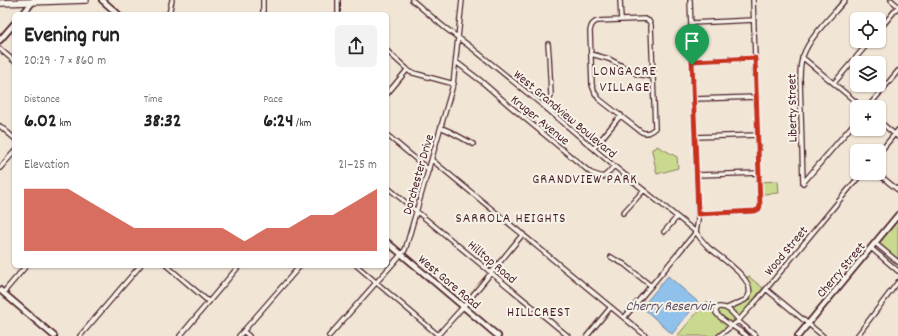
<!DOCTYPE html>
<meta charset="utf-8">
<style>
:root{--surface:#fff;--page:#f2f2f2;--text:#222;--muted:#767676;--accent:#c8321e}
body{margin:0;font-family:Dekko,sans-serif;background:var(--page);color:var(--text);height:100vh;display:flex;flex-direction:column;font-size:15px;white-space:nowrap}
*{box-sizing:border-box;margin:0}
p{font-size:13px;color:var(--muted)}
.icon{flex:none;width:22px;height:22px;fill:none;stroke:currentColor;stroke-width:2;stroke-linecap:round;stroke-linejoin:round}
.map{position:relative;flex:1;overflow:hidden}
.panel{position:absolute;left:12px;top:12px;width:377px;height:256px;display:flex;flex-direction:column;background:var(--surface);border-radius:6px;box-shadow:0 1px 3px #0004}
.panel>*{flex:none}
.tools{position:absolute;left:850px;top:12px;display:grid;gap:8px}
.tools a{display:grid;place-items:center;width:36px;height:36px;border-radius:6px;background:var(--surface);box-shadow:0 1px 3px #0004;font-size:20px}
.pin{position:absolute;display:grid;place-items:center;width:34px;height:34px;color:#fff;margin:-41px -17px;border-radius:50% 50% 50% 0;rotate:-45deg;box-shadow:0 0 4px #0007}
.pin .icon{rotate:45deg}
.round{display:grid;place-items:center;flex:none;width:42px;height:42px;border-radius:6px;background:var(--page)}
.head{display:flex;align-items:center;justify-content:space-between;height:68px;padding:0 12px}
h1{font-size:22px;font-weight:800;line-height:30px}
.metrics{display:grid;grid-template-columns:repeat(3,1fr);gap:6px;height:68px;padding:4px 12px}
.metrics div{display:grid;align-content:center}
.metrics b{font-size:20px;font-weight:800}
.metrics small{font-size:11px;font-weight:400}
.metrics p{font-size:11px}
.chart{height:112px;padding:8px 12px}
.chart p{display:flex;justify-content:space-between}
.chart svg{width:100%;height:72px;margin-top:4px;fill:var(--accent);opacity:.7}
.map>svg:first-child{display:block}
.green{fill:#c9da8f;stroke:#8a7c5d}
.water{fill:#8fc1eb;stroke:#73809e}
.lines{fill:none;stroke-linecap:round;stroke-linejoin:round}
.minor-casing{stroke:#4a1f2b;stroke-width:6}
.tertiary-casing{stroke:#4a1f2b;stroke-width:8}
.primary-casing{stroke:#4a1f2b;stroke-width:8}
.minor{stroke:#f7f3e8;stroke-width:3.5}
.tertiary{stroke:#f7f3e8;stroke-width:4.5}
.primary{stroke:#f7f3e8;stroke-width:5.5}
.route-casing{stroke:#fff;stroke-width:8}
.route{stroke:#c8321e;stroke-width:5}
.labels{text-anchor:middle;stroke-width:4;stroke-linejoin:round;paint-order:stroke}
.street-label{font-size:13px;fill:#4a1f2b;stroke:#f7f3e8}
.neighbourhood-label{font-size:14px;letter-spacing:1px;fill:#4a1f2b;stroke:#f7f3e8}
.water-label{font-size:14px;font-style:italic;fill:#5f5065;stroke:#f7f3e8}
</style>
<div class="map">
<svg width="898" height="336" viewBox="0 0 898 336">
<rect width="100%" height="100%" fill="#f1e6d5"/>
<filter id="ink" filterUnits="userSpaceOnUse"><feTurbulence type="fractalNoise" baseFrequency=".025" numOctaves="2"/><feDisplacementMap in="SourceGraphic" scale="8" xChannelSelector="R" yChannelSelector="G"/><feConvolveMatrix kernelMatrix="1 2 1 2 8 2 1 2 1" color-interpolation-filters="sRGB"/></filter>
<g filter="url(#ink)">
<path class="green" d="M657,146L677,157L678,168L657,174L652,151V149L656,148Z
M778,181L779,193L762,194L761,182Z
M898,219V260L879,243Z
M748,276L763,288L740,316H739L731,310V308C740,303 749,304 751,292C751,287 750,283 747,279Z
M707,301L715,309V314L726,324L727,328L718,336H677Z
M723,308L732,315L734,317L733,321L729,322L718,314L719,309Z"/>
<path class="water" d="M668,276L698,302L672,334L642,307Z"/>
<g class="lines">
<g class="minor-casing">
<path id="minor" d="M263,0V14
M338,0V14
M412,0L444,27L472,48L546,108L614,166L696,232C699,237 703,242 708,247C718,256 764,284 745,300L727,308
M620,0L621,20
M891,0L898,6
M169,14L172,0
M645,19L649,21L651,25L655,128C651,132 645,135 640,131L599,99L595,93L592,85L590,31C591,26 592,23 597,21Z
M691,23L754,20
M879,30L898,7
M0,49L14,61
M387,51L407,69L410,72L454,84
M591,54L609,59L637,74L653,77
M802,57L862,107
M692,61L755,58
M456,62L481,81L511,107L591,173L603,177L607,174L614,166
M834,83L870,41
M387,94L407,70
M694,99L757,97
M545,107L549,102L551,95L549,55L548,44
M868,107L898,71
M879,121L898,137
M0,126L14,138
M442,128L449,131L473,144
M387,135L429,170
M695,137L758,135
M594,148L621,115
M879,153L898,130
M432,160L646,336
M0,168L14,152
M877,173L898,190
M697,175L759,173
M803,183L800,78C800,70 800,63 803,56C810,36 832,16 845,0
M803,183L857,120
M387,187L568,336
M623,213L644,190
M698,214L755,211L759,209L760,207L753,0
M664,232L677,217
M875,243L898,262
M871,248L898,271
M611,257L616,260L624,264L651,286
M167,266L209,302
M357,266L438,335
M766,289L823,336
M3,293L26,266
M624,318L696,232L698,220L690,0
M739,320C733,314 728,306 719,307L716,310V313C724,323 737,328 747,336
M738,321L756,336
M243,331L249,336
M80,336L140,266
M180,336L239,266
M239,336L300,266
M329,336L405,250L406,247L453,85L462,0
M437,336L463,307L523,234
M587,336L611,307
M719,336L738,321L758,299L862,173
M857,336L898,282"/>
</g>
<g class="tertiary-casing">
<path id="tertiary" d="M102,0L118,14
M23,14L34,0
M0,40L14,24
M387,242L498,336
M0,290L54,336
M798,336L898,215"/>
</g>
<g class="primary-casing">
<path id="primary" d="M0,3L86,0"/>
</g>
<use href="#minor" class="minor"/>
<use href="#tertiary" class="tertiary"/>
<use href="#primary" class="primary"/>
</g>
</g>
<g class="lines" filter="url(#ink)">
<g class="route-casing">
<path id="route" d="M755,58L760,206L759,209L755,211L698,214L692,61Z"/>
</g>
<use href="#route" class="route"/>
</g>
<g class="labels">
<g class="street-label">
<text transform="translate(791 108) rotate(-91)" y="5">Liberty Street</text>
<text transform="translate(566 113) rotate(40)" y="5">West Grandview Boulevard</text>
<text transform="translate(541 119) rotate(39)" y="5">Kruger Avenue</text>
<text transform="translate(417 174) rotate(-74)" y="5">Dorchester Drive</text>
<text transform="translate(785 250) rotate(-50)" y="5">Wood Street</text>
<text transform="translate(493 261) rotate(40)" y="5">Hilltop Road</text>
<text transform="translate(840 269) rotate(-50)" y="5">Cherry Street</text>
<text transform="translate(450 281) rotate(40)" y="5">West Gore Road</text>
</g>
<g class="neighbourhood-label">
<text x="625" y="75">LONGACRE<tspan x="625" dy="16">VILLAGE</tspan></text>
<text x="585" y="183">GRANDVIEW PARK</text>
<text x="511" y="222">SARROLA HEIGHTS</text>
<text x="539" y="316">HILLCREST</text>
</g>
<g class="water-label">
<text x="670" y="310">Cherry Reservoir</text>
</g>
</g>
</svg>
<div class="tools">
<a><svg class="icon" aria-label="locate" viewBox="0 0 24 24"><circle cx="12" cy="12" r="6"/><path d="M12 2v4M12 18v4M2 12h4M18 12h4"/></svg></a>
<a><svg class="icon" aria-label="layers" viewBox="0 0 24 24"><path d="M12 4l9 5-9 5-9-5zM3 14l9 5 9-5"/></svg></a>
<a>+</a>
<a>−</a>
</div>
<div class="pin" style="left:692px;top:65px;background:#1e9e55"><svg class="icon" aria-label="arrive" viewBox="0 0 24 24"><path d="M6 21V4h12l-3 4 3 4H6"/></svg></div>
<section class="panel">
<div class="head"><div><h1>Evening run</h1><p>20:29 · 7 × 860 m</p></div><a class="round"><svg class="icon" aria-label="share" viewBox="0 0 24 24"><path d="M12 15V3M7 8l5-5 5 5M5 13v7h14v-7"/></svg></a></div>
<div class="metrics">
<div><p>Distance</p><b>6.02<small> km</small></b></div>
<div><p>Time</p><b>38:32</b></div>
<div><p>Pace</p><b>6:24<small> /km</small></b></div>
</div>
<div class="chart"><p><span>Elevation</span>21–25 m</p>
<svg viewBox="0 0 160 44" preserveAspectRatio="none"><path d="M0 44V6L10 6L20 6L30 14L40 22L50 30L60 30L70 30L80 30L90 30L100 38L110 30L120 30L130 22L140 22L150 14L160 6V44z"/></svg>
</div>
</section>
</div>
